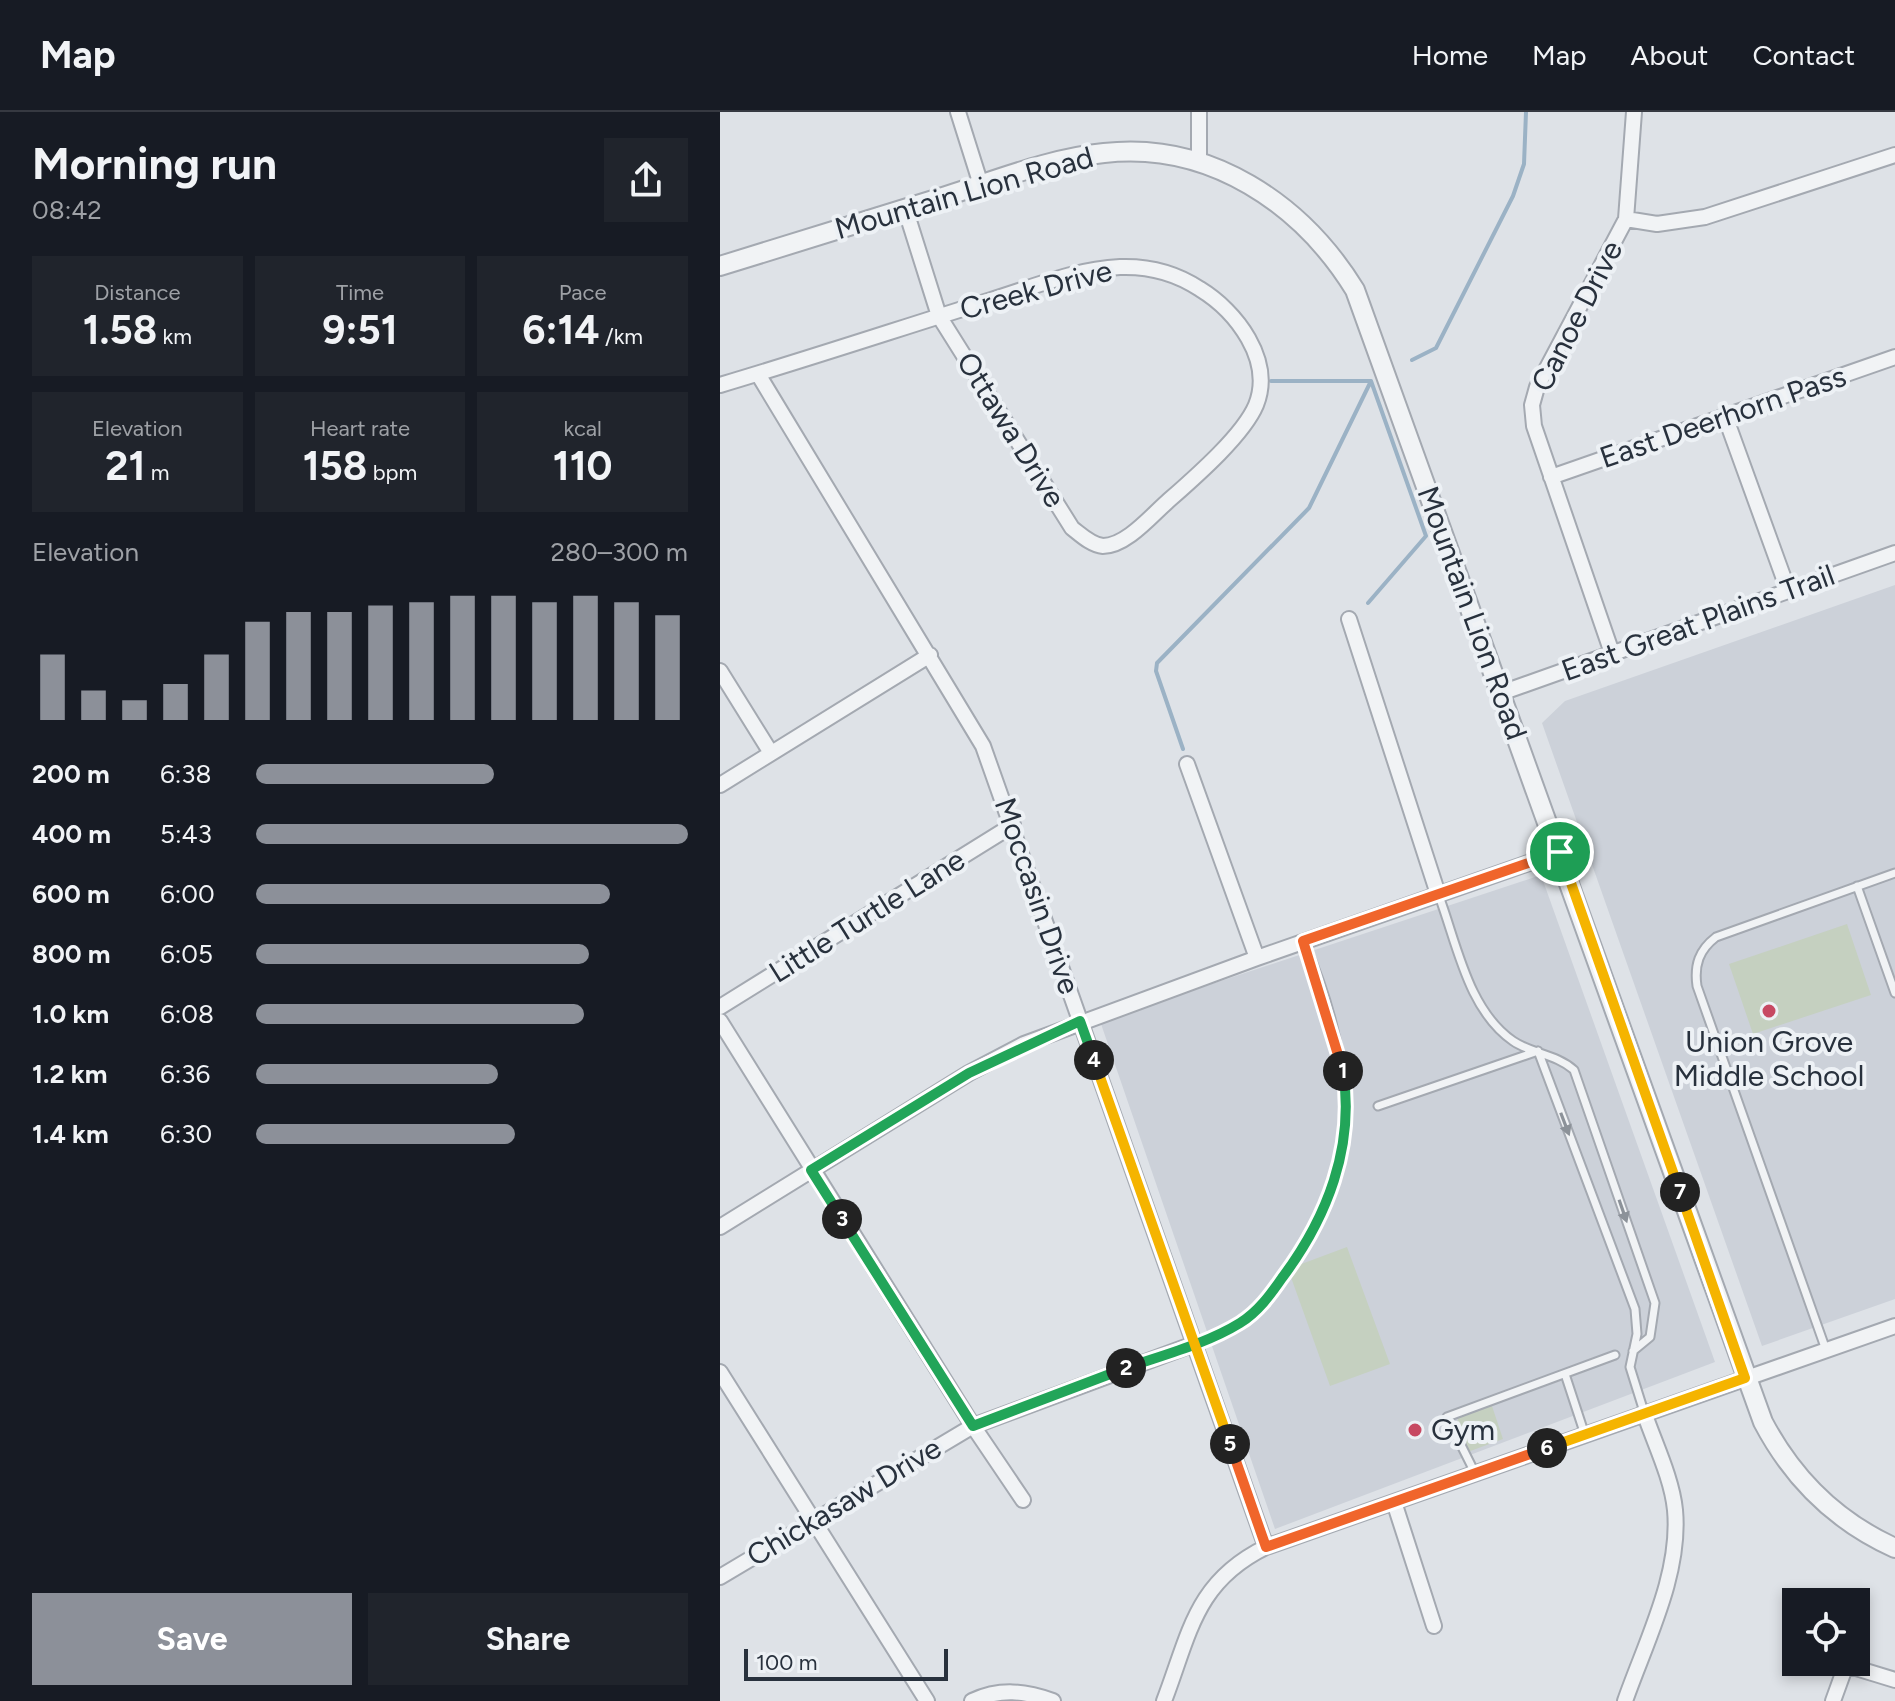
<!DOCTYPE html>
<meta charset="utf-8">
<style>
:root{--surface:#171b24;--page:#20242c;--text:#f1f3f6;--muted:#9ea1a6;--line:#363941;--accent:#8c9099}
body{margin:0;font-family:Figtree,sans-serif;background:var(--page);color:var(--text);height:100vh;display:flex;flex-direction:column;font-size:30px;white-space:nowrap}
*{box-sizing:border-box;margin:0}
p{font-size:26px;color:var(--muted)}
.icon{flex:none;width:44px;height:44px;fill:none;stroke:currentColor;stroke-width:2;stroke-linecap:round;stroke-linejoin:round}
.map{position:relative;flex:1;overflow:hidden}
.sheet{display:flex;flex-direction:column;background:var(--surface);width:720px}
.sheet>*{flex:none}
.buttons{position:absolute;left:1062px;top:1476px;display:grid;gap:16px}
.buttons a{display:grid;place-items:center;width:88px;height:88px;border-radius:0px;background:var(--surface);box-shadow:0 4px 12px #0003;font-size:40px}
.scale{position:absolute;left:24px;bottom:20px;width:204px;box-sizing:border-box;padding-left:8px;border:4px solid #28313d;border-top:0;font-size:22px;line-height:28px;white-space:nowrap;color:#28313d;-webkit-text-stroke:6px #edf1f5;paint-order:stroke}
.pin{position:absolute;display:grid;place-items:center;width:68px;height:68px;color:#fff;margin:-34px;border:4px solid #fff;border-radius:50%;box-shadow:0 2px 8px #0007}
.km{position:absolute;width:40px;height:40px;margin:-20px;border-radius:50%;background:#222;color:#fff;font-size:22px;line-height:40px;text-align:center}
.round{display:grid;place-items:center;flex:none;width:84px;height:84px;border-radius:0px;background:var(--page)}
.head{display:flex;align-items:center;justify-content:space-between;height:136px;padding:0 32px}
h1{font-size:44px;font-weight:700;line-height:60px}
.metrics{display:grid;grid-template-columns:repeat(3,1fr);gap:12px;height:136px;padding:8px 32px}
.metrics div{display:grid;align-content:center;border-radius:0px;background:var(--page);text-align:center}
.metrics b{font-size:40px;font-weight:700}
.metrics small{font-size:22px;font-weight:400}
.metrics p{font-size:22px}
.chart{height:224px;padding:16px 32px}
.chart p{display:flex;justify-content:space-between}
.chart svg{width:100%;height:144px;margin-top:8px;stroke:var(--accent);stroke-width:6}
.cta{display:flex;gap:16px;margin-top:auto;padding:16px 32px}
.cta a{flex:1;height:92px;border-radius:0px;background:var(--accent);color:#fff;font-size:32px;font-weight:700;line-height:92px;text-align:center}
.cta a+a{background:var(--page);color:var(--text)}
ul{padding:0 32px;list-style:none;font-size:26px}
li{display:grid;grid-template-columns:128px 96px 1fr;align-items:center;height:60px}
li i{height:20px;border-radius:10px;background:var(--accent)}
header{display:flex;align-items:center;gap:48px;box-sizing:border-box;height:112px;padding:0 40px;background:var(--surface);border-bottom:2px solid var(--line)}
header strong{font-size:38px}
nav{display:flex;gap:44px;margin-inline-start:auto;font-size:28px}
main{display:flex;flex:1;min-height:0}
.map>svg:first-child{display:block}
.built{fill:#ccd1d9}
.green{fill:#c5d0c0}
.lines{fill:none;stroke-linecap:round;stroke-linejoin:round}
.stream{stroke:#9bb2c5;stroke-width:4}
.service-casing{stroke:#a4a9b1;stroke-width:11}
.minor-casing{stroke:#a4a9b1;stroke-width:18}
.tertiary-casing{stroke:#a4a9b1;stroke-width:22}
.service{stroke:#f1f3f5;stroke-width:7}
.minor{stroke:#f1f3f5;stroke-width:14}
.tertiary{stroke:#f1f3f5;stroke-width:18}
.oneway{fill:#8c9299}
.split-1-casing{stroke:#fff;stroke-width:16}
.split-2-casing{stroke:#fff;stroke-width:16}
.split-3-casing{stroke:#fff;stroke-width:16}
.split-4-casing{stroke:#fff;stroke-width:16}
.split-5-casing{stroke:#fff;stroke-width:16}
.split-6-casing{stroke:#fff;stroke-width:16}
.split-7-casing{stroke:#fff;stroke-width:16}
.split-8-casing{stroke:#fff;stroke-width:16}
.split-1{stroke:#f0652b;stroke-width:10}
.split-2{stroke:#22a559;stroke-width:10}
.split-3{stroke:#22a559;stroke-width:10}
.split-4{stroke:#22a559;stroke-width:10}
.split-5{stroke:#f5b400;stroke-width:10}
.split-6{stroke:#f0652b;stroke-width:10}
.split-7{stroke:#f5b400;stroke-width:10}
.split-8{stroke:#f5b400;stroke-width:10}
.poi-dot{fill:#c74962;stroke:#edf1f5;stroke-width:3}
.labels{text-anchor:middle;stroke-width:8;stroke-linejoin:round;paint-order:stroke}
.street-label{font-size:30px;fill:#28313d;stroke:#edf1f5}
.poi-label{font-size:30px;fill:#28313d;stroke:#edf1f5}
</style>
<header>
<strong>Map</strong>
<nav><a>Home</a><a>Map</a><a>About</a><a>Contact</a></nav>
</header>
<main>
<section class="sheet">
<div class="head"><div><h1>Morning run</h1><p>08:42</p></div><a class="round"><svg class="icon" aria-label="share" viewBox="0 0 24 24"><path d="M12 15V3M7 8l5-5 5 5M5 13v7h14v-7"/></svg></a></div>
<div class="metrics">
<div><p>Distance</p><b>1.58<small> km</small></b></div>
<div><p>Time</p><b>9:51</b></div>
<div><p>Pace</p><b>6:14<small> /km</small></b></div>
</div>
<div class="metrics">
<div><p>Elevation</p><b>21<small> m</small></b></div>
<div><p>Heart rate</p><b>158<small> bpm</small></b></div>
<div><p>kcal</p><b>110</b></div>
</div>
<div class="chart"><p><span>Elevation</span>280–300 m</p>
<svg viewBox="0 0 160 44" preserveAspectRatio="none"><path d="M5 44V24M15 44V35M25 44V38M35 44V33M45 44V24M55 44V14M65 44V11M75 44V11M85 44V9M95 44V8M105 44V6M115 44V6M125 44V8M135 44V6M145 44V8M155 44V12"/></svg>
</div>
<ul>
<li><b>200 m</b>6:38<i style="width:55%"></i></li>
<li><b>400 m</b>5:43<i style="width:100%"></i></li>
<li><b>600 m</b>6:00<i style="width:82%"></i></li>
<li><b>800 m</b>6:05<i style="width:77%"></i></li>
<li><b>1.0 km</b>6:08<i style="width:76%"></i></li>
<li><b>1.2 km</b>6:36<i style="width:56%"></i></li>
<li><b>1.4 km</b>6:30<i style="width:60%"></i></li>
</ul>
<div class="cta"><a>Save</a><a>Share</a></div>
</section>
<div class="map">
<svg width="1175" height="1589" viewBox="0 0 1175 1589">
<rect width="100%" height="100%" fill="#dee2e7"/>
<path class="built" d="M1175,473V1187L1042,1234L822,611L845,589Z
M821,763L995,1250L555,1417L380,909Z"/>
<path class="green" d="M1127,812L1151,883L1033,922L1009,852Z
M627,1135L670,1252L610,1274L568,1157Z
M770,1288L783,1327L745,1341L737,1312L739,1301Z"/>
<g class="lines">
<path class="stream" d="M692,248L716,236L793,84L804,52L806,0
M551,269H651
M648,491L706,424L651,269
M463,637L436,559L437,551L589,396L651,269"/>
<g class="service-casing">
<path id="service" d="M1137,774L1175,881
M719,784C737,832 748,898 793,929C812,942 836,942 854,958L935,1191L930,1225L913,1239
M818,939L915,1197L917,1222L910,1255L925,1303
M658,994L818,939
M474,1232C490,1224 510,1219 523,1208C543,1194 557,1173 572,1154C646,1052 632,941 584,830
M1106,1238L977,874C974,853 979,838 996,825L1175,761
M845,1262L865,1323
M755,1361L727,1305L895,1243"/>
</g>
<g class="minor-casing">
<path id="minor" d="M238,0L261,73
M479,0V51
M906,107L937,112L985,105L1175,43
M38,262L263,634L546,1435
M0,273C91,246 181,216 271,188C313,175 356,157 400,155C428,154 456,161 480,177C516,199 554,248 536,293C523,324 473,367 447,390C431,404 406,434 383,434C371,433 360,422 352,416L219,204L185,96
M1005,304L1068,478
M831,365L1175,245
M629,507L718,782
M892,541L814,314L812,293L817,275L906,107L914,0
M0,559L51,641
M781,581L1175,441
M467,652L537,846
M0,673L210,543
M0,895L293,713
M0,909L253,1314L303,1388
M0,1115L249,961L304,932L537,846L840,740
M0,1260L207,1589
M674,1390L714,1514
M0,1465L253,1314L474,1232
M252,1589C280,1576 305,1579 333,1589
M444,1589C470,1521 475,1470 546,1435L1175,1214
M905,1589C926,1529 961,1462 955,1398C952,1367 935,1332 925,1303
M1113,1589L1126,1553L1175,1568"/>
</g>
<g class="tertiary-casing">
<path id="tertiary" d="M0,154C75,131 151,107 226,84C277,68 331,46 384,41C490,29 582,92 635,178L1043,1310C1073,1367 1115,1409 1175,1436"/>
</g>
<use href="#service" class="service"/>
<use href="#minor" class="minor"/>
<use href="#tertiary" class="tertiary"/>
</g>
<defs><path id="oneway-solid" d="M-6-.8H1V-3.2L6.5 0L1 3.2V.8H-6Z" transform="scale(2)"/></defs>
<g class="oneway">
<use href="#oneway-solid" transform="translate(845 1012) rotate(69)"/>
<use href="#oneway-solid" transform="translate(903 1099) rotate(71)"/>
</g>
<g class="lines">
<g class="split-1-casing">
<path id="split-1" d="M623,959L583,829L840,740"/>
</g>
<g class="split-2-casing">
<path id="split-2" d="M406,1256C443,1243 486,1232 520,1211C538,1200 551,1182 562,1166C607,1106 635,1035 623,959"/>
</g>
<g class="split-3-casing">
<path id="split-3" d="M122,1107L253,1314L406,1256"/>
</g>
<g class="split-4-casing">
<path id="split-4" d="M122,1107L91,1058L249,961L360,909L374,948"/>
</g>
<g class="split-5-casing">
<path id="split-5" d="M374,948L510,1332"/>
</g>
<g class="split-6-casing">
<path id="split-6" d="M510,1332L546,1435L827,1336"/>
</g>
<g class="split-7-casing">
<path id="split-7" d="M827,1336L1025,1266L960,1080"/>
</g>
<g class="split-8-casing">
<path id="split-8" d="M840,740L960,1080"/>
</g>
<use href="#split-1" class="split-1"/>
<use href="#split-2" class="split-2"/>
<use href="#split-3" class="split-3"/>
<use href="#split-4" class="split-4"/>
<use href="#split-5" class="split-5"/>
<use href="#split-6" class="split-6"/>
<use href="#split-7" class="split-7"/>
<use href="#split-8" class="split-8"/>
</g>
<g class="poi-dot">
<circle cx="1049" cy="899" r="8"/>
<circle cx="695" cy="1318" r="8"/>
</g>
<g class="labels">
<g class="street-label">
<text transform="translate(244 81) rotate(-16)" y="10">Mountain Lion Road</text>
<text transform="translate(316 178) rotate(-15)" y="10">Creek Drive</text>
<text transform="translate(857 204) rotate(-63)" y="10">Canoe Drive</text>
<text transform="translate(1003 305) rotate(-19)" y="10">East Deerhorn Pass</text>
<text transform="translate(291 318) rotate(58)" y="10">Ottawa Drive</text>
<text transform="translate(752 501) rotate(70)" y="10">Mountain Lion Road</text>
<text transform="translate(978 511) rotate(-20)" y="10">East Great Plains Trail</text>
<text transform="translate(317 784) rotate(71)" y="10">Moccasin Drive</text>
<text transform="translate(147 804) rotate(-32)" y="10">Little Turtle Lane</text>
<text transform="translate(124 1390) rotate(-31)" y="10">Chickasaw Drive</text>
</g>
<g class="poi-label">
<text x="1049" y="940">Union Grove<tspan x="1049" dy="34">Middle School</tspan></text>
<text x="711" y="1328" text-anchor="start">Gym</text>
</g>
</g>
</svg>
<div class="buttons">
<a><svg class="icon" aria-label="locate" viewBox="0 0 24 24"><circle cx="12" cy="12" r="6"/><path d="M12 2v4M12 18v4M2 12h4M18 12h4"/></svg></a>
</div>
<div class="scale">100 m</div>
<div class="pin" style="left:840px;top:740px;background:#1e9e55"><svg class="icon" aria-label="arrive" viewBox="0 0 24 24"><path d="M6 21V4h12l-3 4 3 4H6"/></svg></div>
<b class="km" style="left:623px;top:959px">1</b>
<b class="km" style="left:406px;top:1256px">2</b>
<b class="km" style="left:122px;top:1107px">3</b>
<b class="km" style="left:374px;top:948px">4</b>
<b class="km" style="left:510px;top:1332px">5</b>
<b class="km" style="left:827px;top:1336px">6</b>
<b class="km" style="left:960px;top:1080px">7</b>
</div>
</main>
